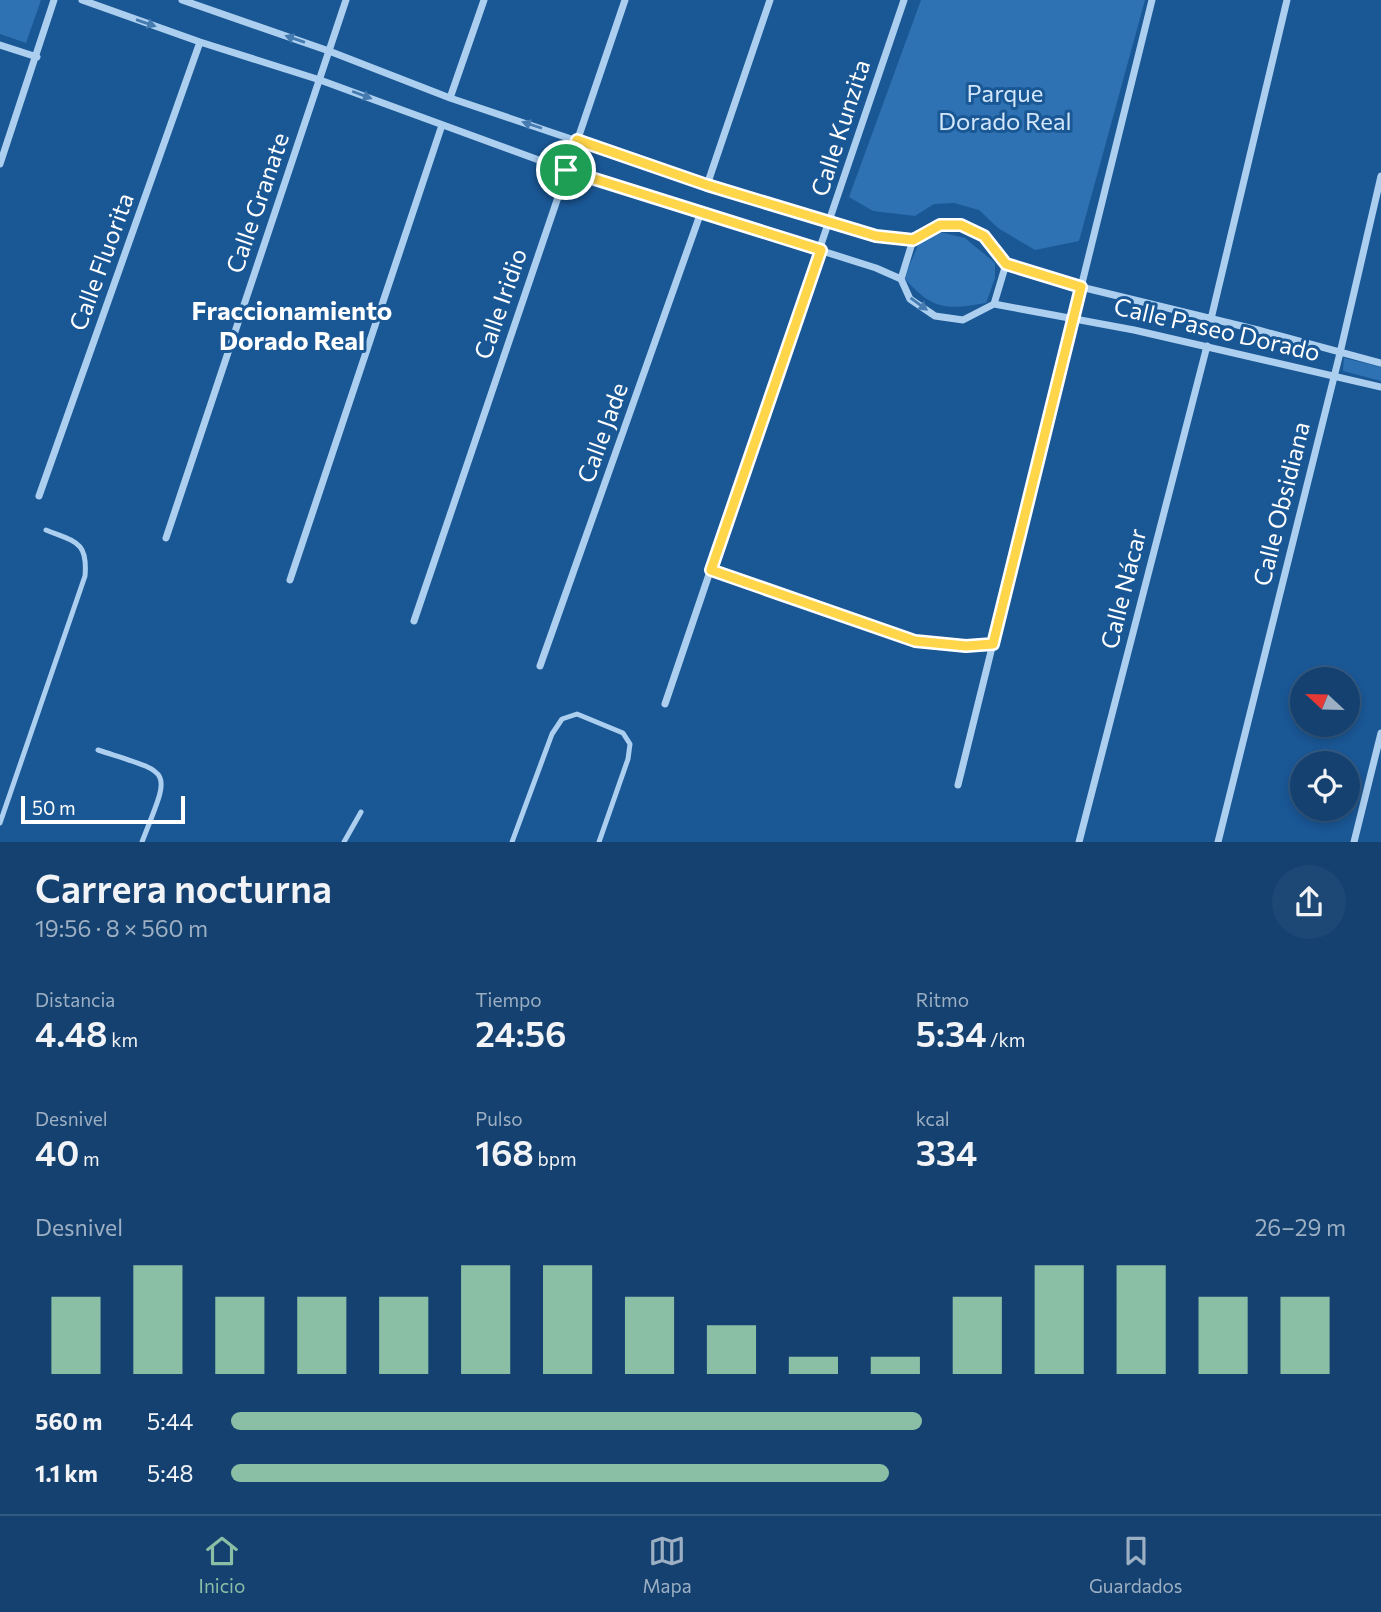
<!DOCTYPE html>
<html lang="es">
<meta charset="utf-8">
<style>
:root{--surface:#144170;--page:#1d4875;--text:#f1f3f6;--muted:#9dafc3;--line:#335a83;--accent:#8abfa5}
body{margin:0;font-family:Commissioner,sans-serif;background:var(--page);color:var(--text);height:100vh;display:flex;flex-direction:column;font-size:26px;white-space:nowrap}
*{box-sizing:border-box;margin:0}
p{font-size:23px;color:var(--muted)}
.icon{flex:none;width:38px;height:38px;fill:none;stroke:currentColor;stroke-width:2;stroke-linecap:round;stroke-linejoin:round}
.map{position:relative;height:842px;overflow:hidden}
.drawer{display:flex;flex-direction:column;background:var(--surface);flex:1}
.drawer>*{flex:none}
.needle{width:46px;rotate:292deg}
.buttons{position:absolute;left:1290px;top:667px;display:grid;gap:14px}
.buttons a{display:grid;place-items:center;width:70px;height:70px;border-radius:50%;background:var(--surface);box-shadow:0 4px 10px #0003,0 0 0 2px var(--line);font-size:35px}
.scale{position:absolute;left:21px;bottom:18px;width:164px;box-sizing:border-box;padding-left:7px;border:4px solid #fff;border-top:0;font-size:19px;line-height:24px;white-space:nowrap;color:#fff;-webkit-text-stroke:5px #1a5795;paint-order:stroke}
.pin{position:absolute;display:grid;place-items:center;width:60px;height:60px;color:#fff;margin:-30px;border:4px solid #fff;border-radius:50%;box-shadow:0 2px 7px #0007}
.round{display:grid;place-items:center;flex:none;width:74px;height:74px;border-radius:37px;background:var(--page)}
.summary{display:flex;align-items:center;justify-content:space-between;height:119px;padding:0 35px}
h1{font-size:38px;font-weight:600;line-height:52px}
.metrics{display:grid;grid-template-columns:repeat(3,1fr);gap:10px;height:119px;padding:7px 35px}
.metrics div{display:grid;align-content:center}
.metrics b{font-size:35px;font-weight:600}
.metrics small{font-size:19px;font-weight:400}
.metrics p{font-size:19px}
.chart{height:196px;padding:14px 35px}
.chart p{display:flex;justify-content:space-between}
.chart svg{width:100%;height:126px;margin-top:7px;stroke:var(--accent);stroke-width:6}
ul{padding:0 35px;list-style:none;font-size:23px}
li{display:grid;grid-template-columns:112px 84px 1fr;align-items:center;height:52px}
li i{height:18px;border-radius:9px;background:var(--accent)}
.menu{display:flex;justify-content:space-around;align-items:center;height:98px;border-top:2px solid var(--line);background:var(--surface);font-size:19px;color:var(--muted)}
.menu a{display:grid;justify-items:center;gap:4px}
.menu .active{color:var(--accent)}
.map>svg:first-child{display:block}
.green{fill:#2e72b3}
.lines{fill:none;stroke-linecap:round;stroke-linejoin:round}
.service{stroke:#accff0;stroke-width:5}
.minor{stroke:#accff0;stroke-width:7}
.oneway{fill:#467bb0}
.route-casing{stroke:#fff;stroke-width:14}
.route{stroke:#ffd54a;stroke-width:9}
.labels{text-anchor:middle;stroke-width:6;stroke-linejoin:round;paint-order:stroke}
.park-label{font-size:24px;fill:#d3e7fb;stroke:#1a5795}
.street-label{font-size:24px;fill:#fff;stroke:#1a5795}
.neighbourhood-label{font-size:26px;font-weight:bold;fill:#fff;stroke:#1a5795}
</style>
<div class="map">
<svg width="1381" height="842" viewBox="0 0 1381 842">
<rect width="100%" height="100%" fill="#1a5795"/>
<path class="green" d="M0,0H41L26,43L0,34Z
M921,0H1145L1079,241L1035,250L998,228L979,210L954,203L934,204L915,216L873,211L849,197Z
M940,232L965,238L995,263V278L986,303C945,310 933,310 904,278L922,236Z
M1344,358L1381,367V381L1343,371Z"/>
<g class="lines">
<path class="service" d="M98,750C175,775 171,767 142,842
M0,823L85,576C88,541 75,542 46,530
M344,842L361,812
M512,842L552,734L562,719L577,714L623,733L630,744L628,759L599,842"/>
<path class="minor" d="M82,0L200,42L320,80L566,170L876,268L901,279L910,299L935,316L963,320L994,304L1134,330L1381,387
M182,0L329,51L450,98L707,185L876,236L913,240L940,225H961L983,236L1006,264L1081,287L1258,330L1381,363
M0,45L37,57
M450,98L484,0
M0,164L54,0
M707,185L770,0
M901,279L913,240
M994,304L1006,264
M1211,319L1287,0
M39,496L200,42
M166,538L346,0
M711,570L915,641L966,646L993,644
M290,580L442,125
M414,621L625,0
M540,666L701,212
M665,704L904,0
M958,785L1152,0
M1079,842L1207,346
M1218,842L1340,353L1381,176
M1354,842L1381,733"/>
</g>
<defs><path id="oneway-solid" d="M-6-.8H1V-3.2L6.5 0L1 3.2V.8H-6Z" transform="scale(1.75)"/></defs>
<g class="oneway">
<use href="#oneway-solid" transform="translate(146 23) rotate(19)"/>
<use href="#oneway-solid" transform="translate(295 39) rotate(-161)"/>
<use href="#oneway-solid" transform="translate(362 95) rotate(21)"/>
<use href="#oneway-solid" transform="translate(532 125) rotate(-162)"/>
<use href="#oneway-solid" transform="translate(919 304) rotate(36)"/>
</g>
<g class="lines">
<g class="route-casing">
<path id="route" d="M577,140L707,185L876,236L913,240L940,225H961L984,236L1006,264L1081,287L993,644L966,646L915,641L711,570L821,250L566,170Z"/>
</g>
<use href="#route" class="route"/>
</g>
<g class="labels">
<g class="park-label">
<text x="1005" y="102">Parque<tspan x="1005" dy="28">Dorado Real</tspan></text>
</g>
<g class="street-label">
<text transform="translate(841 128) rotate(-72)" y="8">Calle Kunzita</text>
<text transform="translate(258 203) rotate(-71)" y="8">Calle Granate</text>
<text transform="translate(102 262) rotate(-70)" y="8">Calle Fluorita</text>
<text transform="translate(501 304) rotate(-71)" y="8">Calle Iridio</text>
<text transform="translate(1217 330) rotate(13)" y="8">Calle Paseo Dorado</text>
<text transform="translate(603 433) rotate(-70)" y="8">Calle Jade</text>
<text transform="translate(1282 504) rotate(-76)" y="8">Calle Obsidiana</text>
<text transform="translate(1124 589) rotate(-76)" y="8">Calle Nácar</text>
</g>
<g class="neighbourhood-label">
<text x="292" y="320">Fraccionamiento<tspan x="292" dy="30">Dorado Real</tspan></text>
</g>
</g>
</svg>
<div class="buttons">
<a><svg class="needle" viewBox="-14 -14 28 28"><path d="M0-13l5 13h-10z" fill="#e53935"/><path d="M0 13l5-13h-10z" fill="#9dafc3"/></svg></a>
<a><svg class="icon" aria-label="locate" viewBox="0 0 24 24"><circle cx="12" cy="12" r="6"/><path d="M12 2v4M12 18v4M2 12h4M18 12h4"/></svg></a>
</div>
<div class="scale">50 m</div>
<div class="pin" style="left:566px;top:170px;background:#1e9e55"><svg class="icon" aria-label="arrive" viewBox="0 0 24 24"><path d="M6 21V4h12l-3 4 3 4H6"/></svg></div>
</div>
<section class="drawer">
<div class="summary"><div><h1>Carrera nocturna</h1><p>19:56 · 8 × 560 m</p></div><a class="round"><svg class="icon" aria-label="share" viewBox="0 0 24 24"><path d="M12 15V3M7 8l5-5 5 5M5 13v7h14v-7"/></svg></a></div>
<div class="metrics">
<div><p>Distancia</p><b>4.48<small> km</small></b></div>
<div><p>Tiempo</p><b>24:56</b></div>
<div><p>Ritmo</p><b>5:34<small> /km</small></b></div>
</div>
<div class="metrics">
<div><p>Desnivel</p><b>40<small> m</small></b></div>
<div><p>Pulso</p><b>168<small> bpm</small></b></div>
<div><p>kcal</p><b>334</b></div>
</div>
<div class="chart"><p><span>Desnivel</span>26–29 m</p>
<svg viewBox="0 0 160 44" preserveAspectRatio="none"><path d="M5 44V17M15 44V6M25 44V17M35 44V17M45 44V17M55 44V6M65 44V6M75 44V17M85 44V27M95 44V38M105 44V38M115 44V17M125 44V6M135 44V6M145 44V17M155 44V17"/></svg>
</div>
<ul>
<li><b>560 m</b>5:44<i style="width:62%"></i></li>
<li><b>1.1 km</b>5:48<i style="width:59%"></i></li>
</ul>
</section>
<nav class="menu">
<a class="active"><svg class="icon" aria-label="home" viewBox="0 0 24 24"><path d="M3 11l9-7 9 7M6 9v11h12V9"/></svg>Inicio</a>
<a><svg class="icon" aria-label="map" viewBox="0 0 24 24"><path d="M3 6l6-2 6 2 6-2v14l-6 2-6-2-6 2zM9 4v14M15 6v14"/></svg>Mapa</a>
<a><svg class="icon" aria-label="saved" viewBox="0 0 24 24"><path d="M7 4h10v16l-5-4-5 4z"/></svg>Guardados</a>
</nav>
